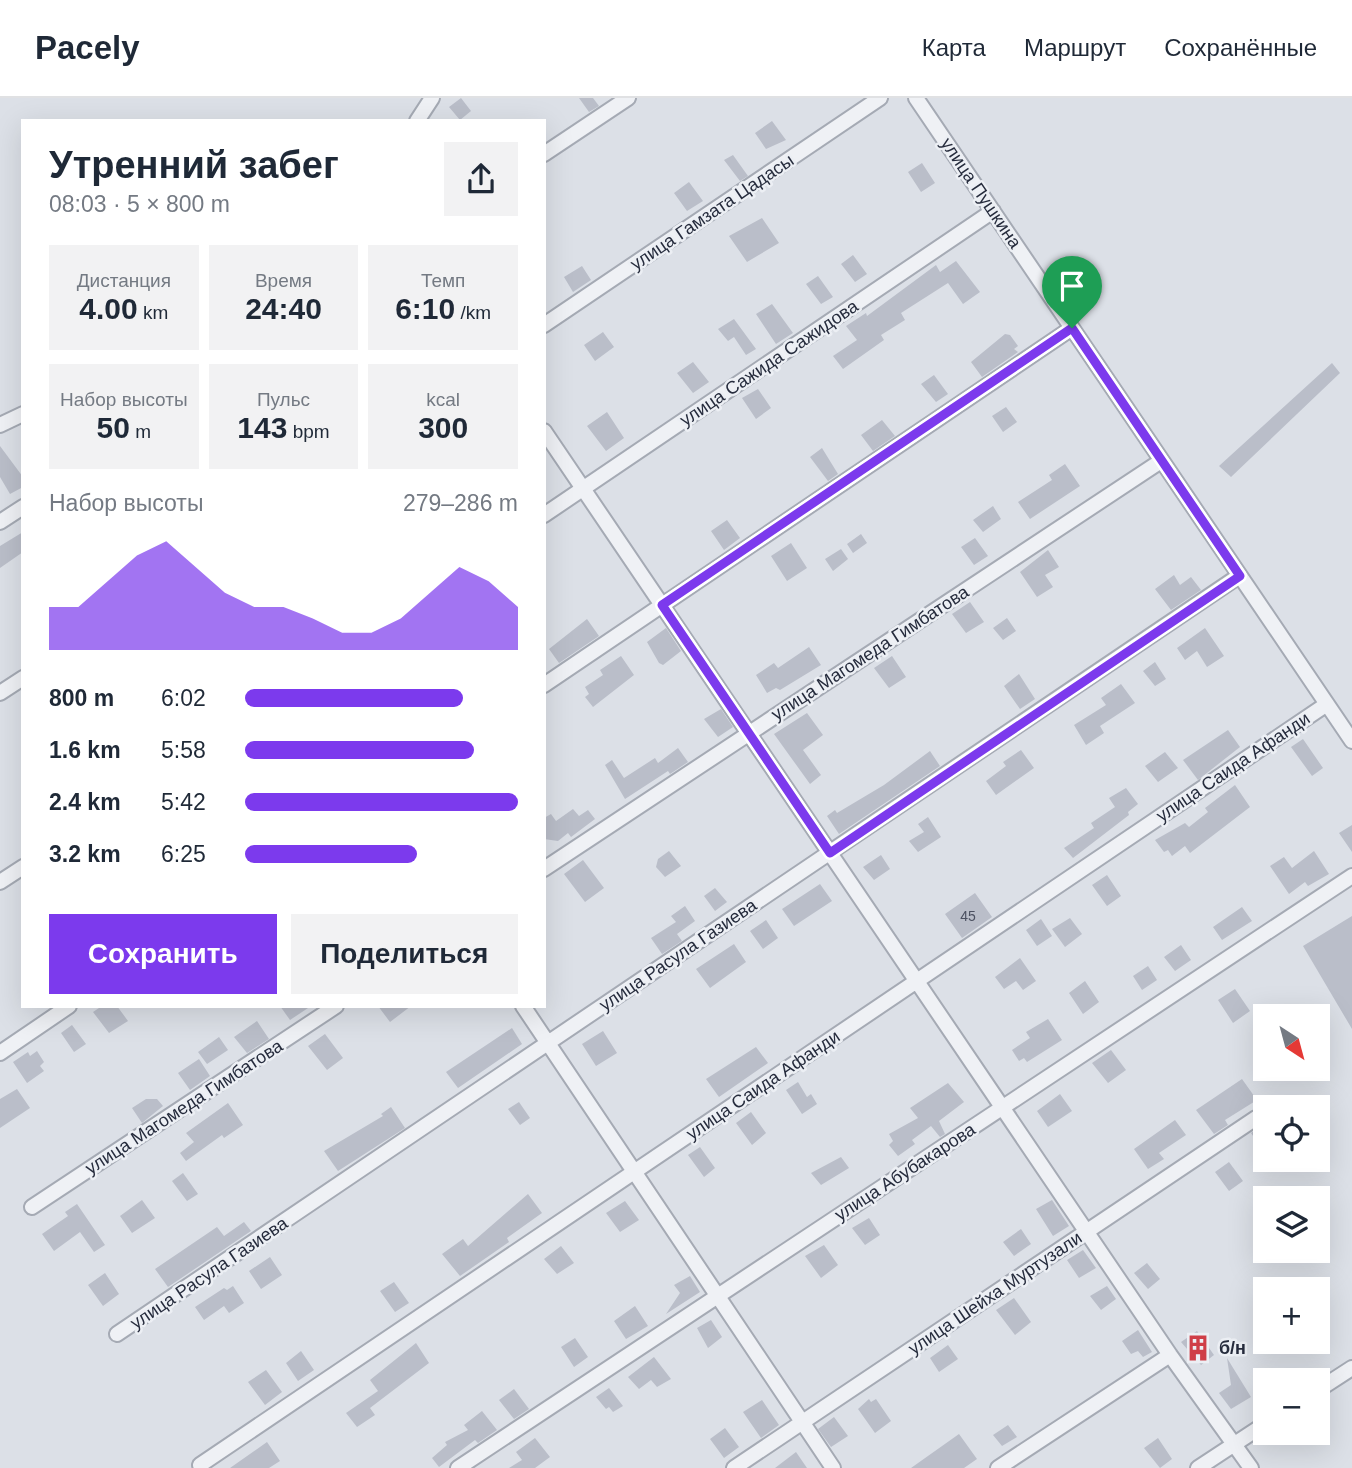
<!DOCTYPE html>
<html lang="ru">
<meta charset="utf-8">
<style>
:root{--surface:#fff;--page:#f2f2f3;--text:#1f2937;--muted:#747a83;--line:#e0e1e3;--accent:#7c3aed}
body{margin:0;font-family:Helvetica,sans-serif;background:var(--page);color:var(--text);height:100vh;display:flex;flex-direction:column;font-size:26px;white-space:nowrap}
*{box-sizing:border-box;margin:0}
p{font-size:23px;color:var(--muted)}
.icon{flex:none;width:38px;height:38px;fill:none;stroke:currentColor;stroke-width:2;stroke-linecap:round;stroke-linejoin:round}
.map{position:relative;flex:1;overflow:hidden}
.panel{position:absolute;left:21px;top:21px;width:525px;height:889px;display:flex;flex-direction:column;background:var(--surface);border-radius:0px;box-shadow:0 7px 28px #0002}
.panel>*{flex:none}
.needle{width:46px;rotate:144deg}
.tools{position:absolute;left:1253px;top:906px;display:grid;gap:14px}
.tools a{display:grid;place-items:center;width:77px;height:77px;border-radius:0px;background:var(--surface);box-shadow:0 7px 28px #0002;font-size:35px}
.pin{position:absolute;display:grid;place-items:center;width:60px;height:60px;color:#fff;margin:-72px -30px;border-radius:50% 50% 50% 0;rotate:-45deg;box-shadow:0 0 7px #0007}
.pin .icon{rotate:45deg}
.round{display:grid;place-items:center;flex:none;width:74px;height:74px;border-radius:0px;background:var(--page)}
.head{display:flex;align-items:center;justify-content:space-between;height:119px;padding:0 28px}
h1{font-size:38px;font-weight:800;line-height:52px}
.stats{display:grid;grid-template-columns:repeat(3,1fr);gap:10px;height:119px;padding:7px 28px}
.stats div{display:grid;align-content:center;border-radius:0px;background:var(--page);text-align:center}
.stats b{font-size:30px;font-weight:800}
.stats small{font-size:19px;font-weight:400}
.stats p{font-size:19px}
.chart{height:196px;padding:14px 28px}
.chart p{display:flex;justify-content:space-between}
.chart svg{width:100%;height:126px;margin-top:7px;fill:var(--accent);opacity:.7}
.cta{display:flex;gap:14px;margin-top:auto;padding:14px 28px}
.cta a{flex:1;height:80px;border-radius:0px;background:var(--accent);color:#fff;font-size:28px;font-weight:800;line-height:80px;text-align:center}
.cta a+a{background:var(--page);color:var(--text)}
ul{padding:0 28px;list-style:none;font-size:23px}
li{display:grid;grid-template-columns:112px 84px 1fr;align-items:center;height:52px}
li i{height:18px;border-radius:9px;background:var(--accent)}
header{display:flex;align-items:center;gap:42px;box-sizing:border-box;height:98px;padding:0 35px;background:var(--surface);border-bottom:2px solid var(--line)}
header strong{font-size:33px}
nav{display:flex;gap:38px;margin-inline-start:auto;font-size:24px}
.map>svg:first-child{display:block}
.building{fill:#babec9}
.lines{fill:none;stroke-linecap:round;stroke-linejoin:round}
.street-casing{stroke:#a5aab4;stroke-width:18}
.street{stroke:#eff1f5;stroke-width:14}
.route-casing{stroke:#fff;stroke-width:14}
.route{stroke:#7c3aed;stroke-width:9}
.labels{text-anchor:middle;stroke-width:5;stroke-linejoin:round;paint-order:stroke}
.number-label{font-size:14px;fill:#4b5060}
.street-label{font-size:18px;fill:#262c3d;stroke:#eceff4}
.poi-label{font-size:18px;font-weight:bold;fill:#262c3d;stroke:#eceff4;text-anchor:start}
</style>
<header>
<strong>Pacely</strong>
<nav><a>Карта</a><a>Маршрут</a><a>Сохранённые</a></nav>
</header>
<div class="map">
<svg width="1352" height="1370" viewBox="0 0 1352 1370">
<rect width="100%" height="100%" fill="#dce0e7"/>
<path class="building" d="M461,0L471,13L460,22L449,9Z
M579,0H593L599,8L589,14Z
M772,23L786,42L766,51L755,35Z
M733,57L748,78L740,83L724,62Z
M922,65L935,85L921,94L908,74Z
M689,84L703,103L687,113L674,95Z
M762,120L779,145L747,164L729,138Z
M853,157L867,176L855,184L841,166Z
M956,163L980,194L963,206L948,185L901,215L905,222L881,237L884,242L843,271L833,258L857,242L846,228L866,215L867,218L936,167L940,174Z
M582,168L591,182L573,194L564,179Z
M818,178L833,199L821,206L806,186Z
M772,206L793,235L776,246L756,216Z
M734,221L756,251L746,257L734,239L728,243L718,231Z
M603,234L614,249L595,263L584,247Z
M1005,236L1010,237L1018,248L1014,251L1018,254L982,279L971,264Z
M693,264L709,284L693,295L677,275Z
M1332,265L1340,275L1231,379L1219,368Z
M934,277L948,296L936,304L921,286Z
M758,291L771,310L756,321L742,300Z
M1006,309L1017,324L1003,334L992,318Z
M607,314L624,340L606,353L587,328Z
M882,322L895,338L873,353L861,337Z
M0,348L23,379V389L10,396L0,379Z
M822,350L838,376L828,383L810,359Z
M1065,366L1080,388L1030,421L1018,404L1052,382L1049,377Z
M993,408L1001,421L983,434L973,422Z
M727,422L740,440L724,452L711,433Z
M23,434V454L0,470V448Z
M861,436L867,445L853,455L847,446Z
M975,440L988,458L974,467L961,449Z
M791,445L807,470L787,483L771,458Z
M841,451L848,461L833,473L825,461Z
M1048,452L1059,469L1045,477L1053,489L1037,499L1020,474Z
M1174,477L1180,487L1191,479L1201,492L1171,512L1155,491Z
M970,504L984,524L966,535L952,516Z
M1007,520L1016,533L1003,542L993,530Z
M587,521L599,538L559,565L549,551Z
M666,530L681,553L663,567L659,565L647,544Z
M1205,530L1224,558L1207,569L1197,553L1185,562L1177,550Z
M809,549L821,567L780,592L776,590L767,595L756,577L774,565L778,570Z
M621,558L634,577L593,609L585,599L589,596L585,589L603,577L600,572Z
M892,558L906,579L889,590L874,570Z
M1155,564L1166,581L1155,588L1143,573Z
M1019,576L1035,601L1020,611L1004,588Z
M1121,586L1135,605L1100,628L1104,635L1086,647L1074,627L1106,607L1101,600Z
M721,611L733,629L718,639L704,621Z
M807,615L823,637L803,652L821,677L810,686L774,636Z
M1228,632L1240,649L1198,682L1183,662Z
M1303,641L1323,670L1312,678L1291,649Z
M678,650L688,664L670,676L668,673L625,701L605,667L612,662L624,680L655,660L658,665Z
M1021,652L1034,670L996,697L986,683L1006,668L1003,664Z
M930,653L940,668L839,736L827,718L835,712L837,715L884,687Z
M1165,654L1178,670L1158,684L1145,668Z
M1235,687L1250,709L1190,755L1185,748L1172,758L1168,752L1164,754L1155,742L1185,725L1189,729L1208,714L1205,710Z
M1126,690L1138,706L1128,714L1129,717L1073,760L1064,750L1094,730L1091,725L1115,709L1109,700Z
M573,711L579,718L588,712L595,721L571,739L568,735L558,743L544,741V720L551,716L556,723Z
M928,719L941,739L918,754L909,743L924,734L918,726Z
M1352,727V754L1339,735Z
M669,753L681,768L665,779L656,769L658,761Z
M1314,753L1329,776L1308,788L1305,784L1289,796L1270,768L1284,759L1292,770Z
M881,757L890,771L874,782L863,769Z
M583,762L604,790L585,804L564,776Z
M1107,777L1121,798L1107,808L1092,787Z
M820,786L832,803L794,828L782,811Z
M715,790L727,804L715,813L704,798Z
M975,795L992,819L962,840L945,816Z
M685,808L695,823L677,836L682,843L662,856L651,840L676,824L671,818Z
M1242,809L1252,823L1222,842L1213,829Z
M1352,818V931L1303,848Z
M1070,820L1082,836L1065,849L1052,831Z
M1041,821L1052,838L1037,848L1026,832Z
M766,822L778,840L763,851L750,833Z
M734,846L746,864L710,890L696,871Z
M1181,847L1191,862L1175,873L1164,859Z
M1020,860L1036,883L1023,892L1016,883L1004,891L995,879Z
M1148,868L1157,882L1142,892L1133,878Z
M1085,883L1099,904L1083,916L1069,895Z
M1235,891L1250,913L1233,925L1218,902Z
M102,908H117L128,923L109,935L93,914Z
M280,908H311L290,922Z
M378,908H411L390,924Z
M1048,921L1062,942L1027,964L1024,960L1019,963L1012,952L1030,940L1026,934Z
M257,923L269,941L247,955L234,939Z
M72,927L86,946L74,954L61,935Z
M512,930L522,946L458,990L446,974Z
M603,933L617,955L596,968L582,946Z
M325,936L343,960L327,972L308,948Z
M219,939L228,952L207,966L198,954Z
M756,949L768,965L719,999L706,981Z
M1111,952L1126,972L1108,985L1092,965Z
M37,953L44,964L40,968L44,973L27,985L13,964L28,954L30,958Z
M199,961L210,978L190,992L178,975Z
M1242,981L1257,1002L1225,1022L1228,1027L1214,1036L1196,1012Z
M798,984L807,999L811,996L817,1006L802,1016L786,992Z
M948,985L964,1004L939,1023L945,1036L940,1039L931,1028L912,1042L915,1046L898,1058L889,1047L893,1043L889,1036L918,1020L910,1010Z
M17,991L30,1010L0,1030V1001Z
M1060,996L1072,1013L1048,1029L1037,1013Z
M146,1001H157L163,1008L142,1025L132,1010Z
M519,1004L530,1020L520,1027L508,1011Z
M228,1005L243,1027L224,1040L222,1037L186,1063L180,1055L194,1044L186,1035Z
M391,1009L405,1030L338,1073L324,1053L383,1018L381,1016Z
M751,1014L766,1035L752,1047L736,1025Z
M1175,1022L1186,1037L1159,1055L1164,1061L1148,1071L1134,1051Z
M1265,1026V1055L1251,1035Z
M700,1049L715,1070L704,1079L688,1057Z
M841,1059L849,1070L821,1087L811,1075Z
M1229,1064L1243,1083L1229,1093L1215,1074Z
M183,1075L198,1096L187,1103L172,1083Z
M528,1096L542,1115L507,1140L509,1144L460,1178L442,1156L463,1141L468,1148Z
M142,1102L155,1120L132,1135L120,1118Z
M1052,1102L1069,1128L1053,1138L1036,1111Z
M625,1103L639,1122L620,1134L606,1115Z
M77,1106L105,1147L94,1154L80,1134L54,1153L42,1136L68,1118L65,1114Z
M869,1120L880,1137L865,1147L852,1130Z
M244,1124L251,1133L168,1189L155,1171L217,1129L224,1138Z
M1021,1131L1031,1146L1014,1158L1003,1144Z
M824,1147L838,1167L821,1180L805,1158Z
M561,1148L574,1165L557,1176L544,1161Z
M1083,1152L1096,1170L1079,1180L1067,1162Z
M270,1159L282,1177L261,1191L249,1173Z
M1147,1165L1160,1181L1148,1191L1134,1175Z
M105,1175L119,1196L103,1208L88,1187Z
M690,1178L700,1194L666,1216L680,1195L674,1187Z
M394,1184L409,1205L395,1214L380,1193Z
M233,1188L244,1205L229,1215L224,1208L204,1222L195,1209L224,1190L227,1192Z
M1107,1188L1116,1201L1101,1212L1090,1198Z
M1014,1200L1031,1224L1015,1237L996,1212Z
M635,1208L648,1228L626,1241L614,1223Z
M711,1222L722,1239L708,1250L697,1230Z
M1138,1232L1152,1254L1143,1259L1138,1253L1131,1256L1122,1243Z
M1197,1233L1214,1257L1201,1267L1181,1244Z
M575,1240L588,1259L574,1269L561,1249Z
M416,1245L429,1265L370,1310L375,1317L357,1329L346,1315L378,1293L370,1282Z
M948,1247L958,1261L939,1274L930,1260Z
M301,1253L314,1272L298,1283L286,1265Z
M654,1259L671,1281L657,1289L651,1282L639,1291L628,1279Z
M1227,1260L1251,1299L1231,1311L1219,1295L1231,1287Z
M266,1272L282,1294L265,1307L248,1284Z
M609,1290L623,1308L613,1314L609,1309L606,1311L596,1299Z
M514,1291L529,1311L514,1321L499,1302Z
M869,1301L871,1304L876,1301L891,1323L875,1335L858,1311Z
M762,1302L779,1327L761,1340L743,1314Z
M482,1313L497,1332L478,1345L475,1342L439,1369L432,1360L447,1347L445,1344L468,1332L464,1327Z
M834,1319L848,1338L831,1349L818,1331Z
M1008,1327L1017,1339L1002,1348L993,1337Z
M725,1330L739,1349L724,1360L710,1341Z
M959,1336L977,1361L964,1370H911Z
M535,1340L550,1359L535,1370H509L522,1362L516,1354Z
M1158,1340L1172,1361L1160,1370L1144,1350Z
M267,1344L280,1363L269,1370H230Z
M796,1354L807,1370H775Z"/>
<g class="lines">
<g class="street-casing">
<path id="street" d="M916,0L1352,643
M417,23L432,0
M544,56L628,0
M544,227L880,0
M0,327L23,316
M544,333L1170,1257L1251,1370
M544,417L993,113
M0,424L23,409
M544,587L1072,230
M0,595L23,580
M544,771L1161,363
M0,784L23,769
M523,908L833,1370
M0,955L69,908
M32,1109L336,908
M117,1236L1239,478
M1318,1292L1352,1270
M200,1367L1327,606
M458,1370L1352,778
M734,1370L1256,1020
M998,1370L1170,1257
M1198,1370L1265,1326"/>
</g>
<use href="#street" class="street"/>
</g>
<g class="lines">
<g class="route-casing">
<path id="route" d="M1072,230L1240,478L830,755L662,507Z"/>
</g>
<use href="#route" class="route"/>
</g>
<defs>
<g id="building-bare" transform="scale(2.1)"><path d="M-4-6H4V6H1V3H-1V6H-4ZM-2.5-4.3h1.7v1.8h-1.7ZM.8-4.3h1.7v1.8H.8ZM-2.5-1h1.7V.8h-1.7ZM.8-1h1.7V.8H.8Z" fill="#cf3e47" stroke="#eceff4" stroke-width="2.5" paint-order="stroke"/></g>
</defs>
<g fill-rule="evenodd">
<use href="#building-bare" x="1198" y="1250"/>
</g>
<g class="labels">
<g class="number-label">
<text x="968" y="823">45</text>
</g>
<g class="street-label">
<text transform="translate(981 95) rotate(56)" y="6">улица Пушкина</text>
<text transform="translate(712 114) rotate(-34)" y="6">улица Гамзата Цадасы</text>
<text transform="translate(769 265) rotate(-34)" y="6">улица Сажида Сажидова</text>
<text transform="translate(870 555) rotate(-33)" y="6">улица Магомеда Гимбатова</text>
<text transform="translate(1233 669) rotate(-34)" y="6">улица Саида Афанди</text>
<text transform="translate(678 857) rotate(-34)" y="6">улица Расула Газиева</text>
<text transform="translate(763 987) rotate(-34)" y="6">улица Саида Афанди</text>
<text transform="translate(184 1009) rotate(-33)" y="6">улица Магомеда Гимбатова</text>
<text transform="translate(905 1074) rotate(-33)" y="6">улица Абубакарова</text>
<text transform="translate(209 1175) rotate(-34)" y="6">улица Расула Газиева</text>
<text transform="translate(995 1195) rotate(-34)" y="6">улица Шейха Муртузали</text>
</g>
<g class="poi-label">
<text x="1219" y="1256">б/н</text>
</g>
</g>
</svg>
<div class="tools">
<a><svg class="needle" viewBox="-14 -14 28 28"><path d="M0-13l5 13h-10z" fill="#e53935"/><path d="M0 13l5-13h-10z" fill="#747a83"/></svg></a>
<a><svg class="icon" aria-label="locate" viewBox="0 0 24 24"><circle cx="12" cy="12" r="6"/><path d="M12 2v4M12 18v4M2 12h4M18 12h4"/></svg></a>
<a><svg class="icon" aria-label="layers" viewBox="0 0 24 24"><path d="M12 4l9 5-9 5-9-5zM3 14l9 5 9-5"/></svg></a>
<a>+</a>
<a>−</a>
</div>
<div class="pin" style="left:1072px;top:230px;background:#1e9e55"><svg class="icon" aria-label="arrive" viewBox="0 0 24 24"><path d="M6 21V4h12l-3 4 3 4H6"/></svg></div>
<section class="panel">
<div class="head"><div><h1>Утренний забег</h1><p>08:03 · 5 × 800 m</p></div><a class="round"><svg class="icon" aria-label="share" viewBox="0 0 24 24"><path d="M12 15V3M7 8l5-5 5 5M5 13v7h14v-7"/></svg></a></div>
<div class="stats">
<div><p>Дистанция</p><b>4.00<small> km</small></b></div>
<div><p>Время</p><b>24:40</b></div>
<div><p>Темп</p><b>6:10<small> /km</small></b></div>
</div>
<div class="stats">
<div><p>Набор высоты</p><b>50<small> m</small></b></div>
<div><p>Пульс</p><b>143<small> bpm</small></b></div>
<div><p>kcal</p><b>300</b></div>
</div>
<div class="chart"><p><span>Набор высоты</span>279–286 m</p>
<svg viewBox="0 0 160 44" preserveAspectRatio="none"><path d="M0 44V29L10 29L20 20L30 11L40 6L50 15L60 24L70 29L80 29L90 33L100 38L110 38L120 33L130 24L140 15L150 20L160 29V44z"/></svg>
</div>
<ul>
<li><b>800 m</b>6:02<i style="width:80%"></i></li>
<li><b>1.6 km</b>5:58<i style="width:84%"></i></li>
<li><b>2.4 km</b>5:42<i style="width:100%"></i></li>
<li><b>3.2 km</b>6:25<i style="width:63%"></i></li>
</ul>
<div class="cta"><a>Сохранить</a><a>Поделиться</a></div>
</section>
</div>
